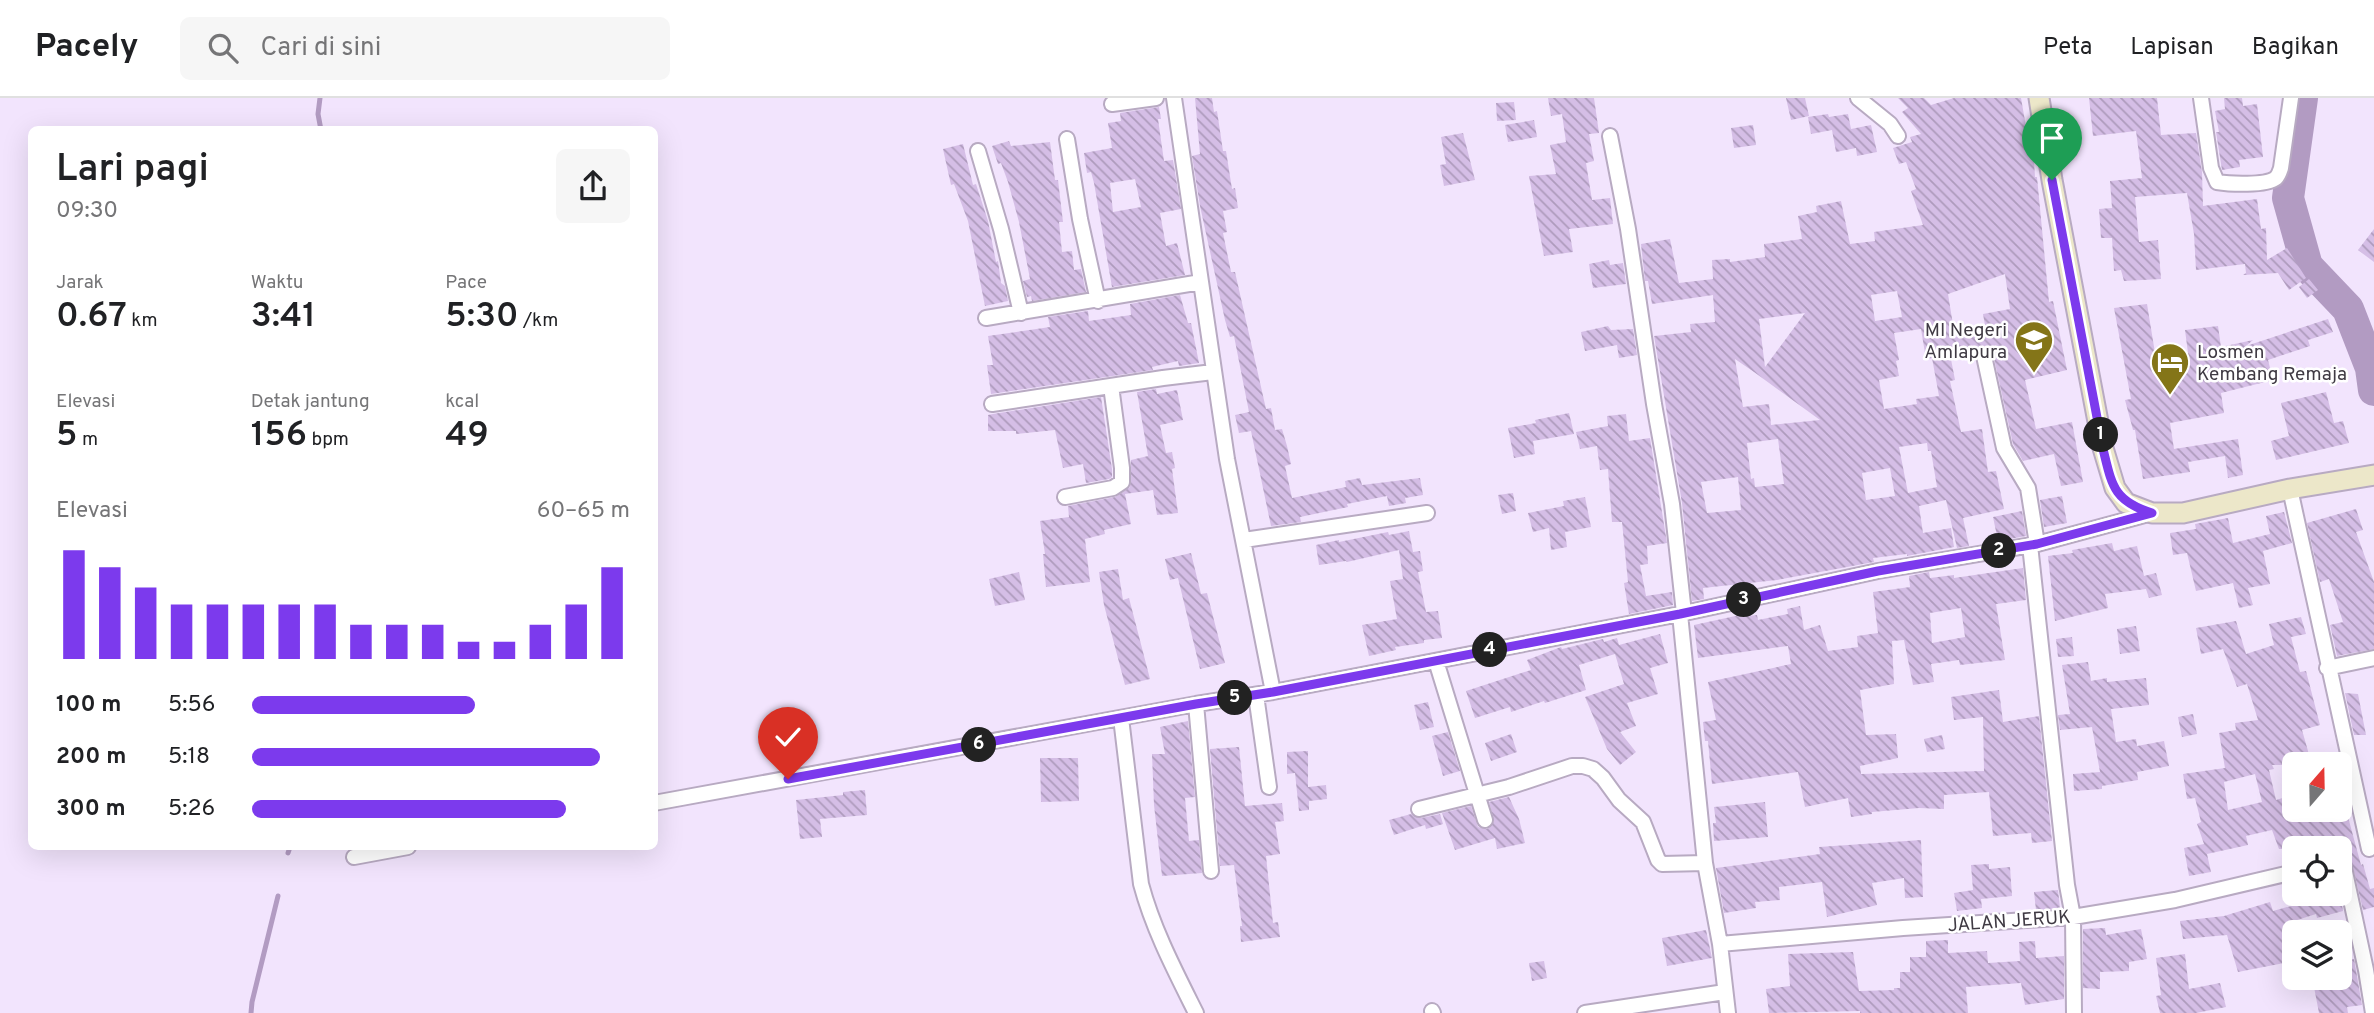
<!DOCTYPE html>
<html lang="id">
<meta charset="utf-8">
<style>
:root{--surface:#fff;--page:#f6f6f6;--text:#202124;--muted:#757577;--line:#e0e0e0;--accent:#7c3aed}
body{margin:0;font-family:Overpass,sans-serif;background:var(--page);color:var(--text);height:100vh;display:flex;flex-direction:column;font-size:26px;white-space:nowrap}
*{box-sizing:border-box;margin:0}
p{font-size:23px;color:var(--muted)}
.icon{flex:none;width:38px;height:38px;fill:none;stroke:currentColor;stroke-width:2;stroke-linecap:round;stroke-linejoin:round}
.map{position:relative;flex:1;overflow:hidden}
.drawer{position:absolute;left:28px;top:28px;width:630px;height:724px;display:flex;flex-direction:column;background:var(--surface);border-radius:10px;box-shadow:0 7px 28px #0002}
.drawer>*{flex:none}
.needle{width:46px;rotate:20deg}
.tools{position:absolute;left:2282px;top:654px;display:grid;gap:14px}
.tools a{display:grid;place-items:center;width:70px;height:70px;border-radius:10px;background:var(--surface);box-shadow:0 7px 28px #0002;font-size:35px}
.pin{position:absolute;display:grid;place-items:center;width:60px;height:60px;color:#fff;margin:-72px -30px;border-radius:50% 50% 50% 0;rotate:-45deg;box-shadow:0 0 7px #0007}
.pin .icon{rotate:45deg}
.km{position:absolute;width:35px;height:35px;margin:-18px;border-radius:50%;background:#222;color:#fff;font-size:19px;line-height:35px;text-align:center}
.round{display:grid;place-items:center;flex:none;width:74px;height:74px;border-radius:10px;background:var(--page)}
.summary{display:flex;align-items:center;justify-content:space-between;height:119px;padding:0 28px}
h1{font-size:38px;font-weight:600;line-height:52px}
.stats{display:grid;grid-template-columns:repeat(3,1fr);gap:10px;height:119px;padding:7px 28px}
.stats div{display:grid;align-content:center}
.stats b{font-size:35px;font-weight:600}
.stats small{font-size:19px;font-weight:400}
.stats p{font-size:19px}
.chart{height:196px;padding:14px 28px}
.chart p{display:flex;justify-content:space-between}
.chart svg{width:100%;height:126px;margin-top:7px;stroke:var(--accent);stroke-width:6}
ul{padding:0 28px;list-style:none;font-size:23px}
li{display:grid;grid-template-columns:112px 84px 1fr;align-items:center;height:52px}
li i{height:18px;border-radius:9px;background:var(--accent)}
header{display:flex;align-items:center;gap:42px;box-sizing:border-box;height:98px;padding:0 35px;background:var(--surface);border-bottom:2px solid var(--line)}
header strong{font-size:33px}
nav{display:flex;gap:38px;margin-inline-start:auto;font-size:24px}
.search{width:490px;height:63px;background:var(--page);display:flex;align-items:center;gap:18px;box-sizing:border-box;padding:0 24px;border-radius:10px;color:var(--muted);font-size:26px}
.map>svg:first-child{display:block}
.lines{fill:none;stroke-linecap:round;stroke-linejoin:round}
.stream{stroke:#b29bc2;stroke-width:5}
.river{stroke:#b29bc2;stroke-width:32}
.building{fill:url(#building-back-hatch);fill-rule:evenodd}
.minor-casing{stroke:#b8aac2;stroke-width:18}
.secondary-casing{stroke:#b8aac2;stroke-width:23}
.minor{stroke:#fff;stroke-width:14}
.secondary{stroke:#ece7c9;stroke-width:19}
.route-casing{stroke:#fff;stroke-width:14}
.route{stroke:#7c3aed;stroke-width:9}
.labels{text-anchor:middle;stroke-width:5;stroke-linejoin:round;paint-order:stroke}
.poi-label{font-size:19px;fill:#3f3a43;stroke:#fff;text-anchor:end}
.street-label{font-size:19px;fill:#3f3a43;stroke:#fff}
</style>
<header>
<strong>Pacely</strong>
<div class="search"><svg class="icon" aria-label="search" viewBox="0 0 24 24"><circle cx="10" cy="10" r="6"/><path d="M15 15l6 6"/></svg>Cari di sini</div>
<nav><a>Peta</a><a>Lapisan</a><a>Bagikan</a></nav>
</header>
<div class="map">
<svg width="2374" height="915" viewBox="0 0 2374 915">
<defs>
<pattern id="building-back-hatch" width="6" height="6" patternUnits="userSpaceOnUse" patternTransform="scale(1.75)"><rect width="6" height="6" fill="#d5bee6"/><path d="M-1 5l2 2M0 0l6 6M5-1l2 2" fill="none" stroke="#ae9bbc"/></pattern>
</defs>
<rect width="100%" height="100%" fill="#f2e4fd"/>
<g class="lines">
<path class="stream" d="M320,0L318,16L321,32
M288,755L290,749
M251,915L252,904L278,798"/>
<path class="river" d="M2302,0L2288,100L2307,168L2348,211L2371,270L2374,292"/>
</g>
<path class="building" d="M1195,0H1212L1214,14L1217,13L1223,53H1226L1232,91L1235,90L1238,110L1223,113L1227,134L1223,135L1231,174H1235L1266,311L1271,310L1275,332L1282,331L1287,348L1291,366L1285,368L1292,400L1346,389L1345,383L1360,380L1362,387L1420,380L1423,397L1405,400L1406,405L1389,408L1387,398L1347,406L1348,409L1300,419L1301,424L1271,428L1251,333L1239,335L1235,317L1249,314L1234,238L1230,239L1225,222L1200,108L1192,58L1200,56Z
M1548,0H1594L1599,35L1589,36L1594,63L1586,65L1592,102L1610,100L1613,126L1569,131L1573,154L1544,158L1529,78L1556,76L1550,47L1566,44L1562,16L1551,18Z
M1786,0H1805L1809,18L1791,22Z
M1898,0H1924L1931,7L1954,0H2021L2032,63H2034L2035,79H2037L2049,204L2053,203L2067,272L2025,282L2036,331L2072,324L2083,384L2061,388L2054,356L2023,363L2013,346L1993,256L1989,248L1950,256L1955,282L1950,283L1961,334L1982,331L1988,374L1996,373L2004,411L1963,420L1969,448L1957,450L1946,402L1919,408L1923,435L1951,430L1954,449L1907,458V456L1873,460L1874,464L1777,482L1703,490L1704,501L1692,503L1682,405L1654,238L1691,234L1690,226L1715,224L1713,197L1652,206L1648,183H1645L1641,146L1670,141L1679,185L1713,181L1712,162L1730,161V164L1765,159L1764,146L1802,141L1798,118L1817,114L1816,108L1841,103L1850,146L1875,143L1874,134L1923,127L1911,93L1916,91L1906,64L1899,66L1893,50L1912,44L1910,39L1921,36L1902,14L1908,10ZM2005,176L2010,211L1983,216L1986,233L1955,239L1948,196ZM1897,193L1902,219L1875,223L1871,197ZM1805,215L1765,269L1759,221ZM1921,231L1926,261L1932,260L1939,298L1916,301L1917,306L1884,311L1879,282L1899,278L1896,263L1899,262L1894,235ZM1735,261L1754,274L1820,322L1771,327L1769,306L1743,309ZM1778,341L1784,386L1755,389L1754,380L1751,381L1747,345ZM1927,345L1928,353H1931L1937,389L1908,395L1899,349ZM1890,370L1895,398L1866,402L1862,375ZM1738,379L1741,412L1707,415L1701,384Z
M2089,0H2157L2161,37L2196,35L2202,74L2203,108L2257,101L2261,131L2266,130L2267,162L2287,150L2306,180L2289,192L2278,175L2243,177L2246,175L2245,166L2196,172L2194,136L2187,95L2135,99L2139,144L2158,142L2161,181L2124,183L2121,172L2114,173L2112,140H2101L2099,111L2112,110L2110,83L2142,80L2136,33L2093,38Z
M2224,0H2242L2243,8L2257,6L2263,59L2239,62L2240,69L2222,72L2216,34H2219L2215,13L2225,11Z
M1514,4L1516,22L1497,23L1496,5Z
M1159,9L1161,21H1158L1164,63L1173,62L1181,111L1160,115L1166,148L1177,145L1185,177L1112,189L1094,85L1091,74L1087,75L1084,55L1112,50L1108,25L1121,23L1120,15ZM1135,81L1141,109L1113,114L1110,85Z
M1828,16L1829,19L1848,16L1851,31L1871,27L1877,54L1857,58L1856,50L1836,54L1832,32L1811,36L1808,19Z
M1534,22L1537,39L1508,44L1505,27Z
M1753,27L1756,47L1734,50L1731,30Z
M1463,35L1475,82L1444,88L1440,67L1446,66L1441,39Z
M1009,43L1011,48L1050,44L1055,82H1058L1063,124H1059L1062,154L1072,153L1074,172L1081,171L1086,194L1032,203L1031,198L1027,199L1023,183L1030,181L1019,124L1008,84L1001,65L998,66L992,48Z
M963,46L973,87L976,86L988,123L996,164L998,163L1001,185L1005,188L1008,203L985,208L968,123L954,86L951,87L943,51Z
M2374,131V164L2358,152Z
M1609,162L1610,167L1623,165L1626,186L1593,190L1589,166Z
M2309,181L2318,192L2307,200L2299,189Z
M1180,197L1188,225H1191L1199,265L1179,268L1178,263L1152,269L1153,272L991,296L987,267H993L988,238L1050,229L1048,219L1088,213L1089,223L1131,217L1130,206Z
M2147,206L2156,261L2188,255L2185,232L2218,228L2221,249L2253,242L2246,248L2328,221L2333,234L2308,242L2310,248L2268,262L2273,282L2221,295L2224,315L2170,325L2174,351L2238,341L2243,377L2228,380L2225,358L2188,364L2190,374L2143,381L2135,332H2133L2125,302L2131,301L2114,210Z
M1608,228L1611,232L1633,231L1637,257L1619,260L1617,247L1585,253L1581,234Z
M1156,291L1157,296L1177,292L1183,322L1160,327L1166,355L1172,354L1175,370L1172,371L1178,415L1157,417L1153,392L1125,396L1131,426L1104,432L1105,436L1085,441L1090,484L1046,489L1043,456H1045L1040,423L1069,419L1068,408L1115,399L1130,389L1131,362L1148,358L1137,294Z
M2326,294L2334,325L2343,323L2349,345L2276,362L2271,343L2289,338L2281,305Z
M1101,299L1112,371V379L1109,381L1086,385L1083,366L1063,370L1055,332L1016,336V333H988V317L993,316Z
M1569,315L1574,336L1533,343L1535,356L1514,360L1508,330L1536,325L1535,322Z
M1626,316L1629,343L1650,340L1667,445L1647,448L1648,466L1640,467L1646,498L1672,494L1673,507L1629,516L1624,485L1628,484L1622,424H1612L1608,371L1600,372L1597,348L1580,351L1576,334L1608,328L1607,318Z
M1513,395L1516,413L1502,416L1498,397Z
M2062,398L2067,425L2044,429L2040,402Z
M1585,399L1591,429L1565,434L1567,449L1551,452L1549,430L1533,434L1528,415L1564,408L1563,403Z
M2356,411L2363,432L2356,434L2374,484V551L2337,558L2330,527L2343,524L2329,481L2320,484L2307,425Z
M2022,413L2026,438L1998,443L1993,419Z
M2284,414L2292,445L2263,453L2270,486L2248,490L2253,507L2239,510L2233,485L2196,493L2187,455L2173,457L2170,435L2196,431L2195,426L2228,420L2233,445L2270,436L2266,418Z
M1409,433L1413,454L1420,453L1423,473L1418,474L1426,514L1438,513L1442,540L1424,542V545L1395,549L1396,552L1369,558L1362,527L1397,521L1390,483L1403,481L1399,452L1347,464L1346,463L1319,467L1316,447L1339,442V444L1388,434L1389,437Z
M2112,445L2114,453L2137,448L2144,478L2156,475L2162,497L2149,500L2146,491L2105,496L2108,510L2055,523L2048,458L2073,455L2072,452Z
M1191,455L1201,496L1207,495L1225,565L1200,571L1178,480L1170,482L1165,461Z
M2023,470L2026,502L1996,506L2005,562L1960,567L1959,562L1931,566L1934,584L1913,587L1904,542L1892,543L1894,586L1860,592L1866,637L1896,636L1898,660L1860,668L1861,676L1984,673L1983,619L1954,622L1951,599L1999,592L2003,624L2039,618L2052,743L2032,745L2031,735L1993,738L1989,694L1944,697V711L1919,710L1872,714V716L1851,719L1848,700L1805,709L1798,674L1712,686L1708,643H1705L1703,624L1716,622L1708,584L1791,566L1788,548L1698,560L1694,527L1740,517V519L1757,517L1758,522L1788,516L1787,511L1800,508L1804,532L1820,527L1828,553L1858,549L1857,538L1878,535L1873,494L1910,489L1909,478L1929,474L1930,480L1954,477V480ZM1961,510L1965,539L1932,545L1930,515Z
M1118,471L1123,502L1129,500L1150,581L1125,587L1104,507L1099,474Z
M1019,474L1025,502L995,508L989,481Z
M2301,519L2306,536L2291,539L2300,574L2306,573L2320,627L2302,632L2312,667H2272L2274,671L2269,672L2276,702L2289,698L2293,712H2343L2345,720L2348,719L2361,767L2363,766L2370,791L2374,790V809L2363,812L2349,753L2339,751L2338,746L2316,751H2279L2272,732L2246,738L2248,747L2207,756L2211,774L2189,778L2184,750L2204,746L2197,726L2201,724L2195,700L2187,701L2183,676L2225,670L2219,635L2236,632L2235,625L2258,622L2247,586L2237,589L2223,551L2201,556L2196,530L2236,523L2246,556L2274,547L2269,526ZM2255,676L2262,704L2228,712L2224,684Z
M2136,528L2140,553L2120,556L2117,531Z
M1660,536L1668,565L1650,570L1658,596L1627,605L1636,628L1620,634L1636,654L1620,667L1607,651L1585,599L1624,586L1615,556L1579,567L1586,592L1545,605L1544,603L1511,614L1510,609L1475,620L1466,593L1531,572L1527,562L1561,549L1562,551L1603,541L1604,544L1617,540L1619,547Z
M2072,539L2074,558L2058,559L2056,541Z
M2088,564L2091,583L2107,580V584L2146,580L2149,607L2111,611L2116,644L2136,641L2137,648L2164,643L2169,668L2137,674L2138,682L2102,688V691L2074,693L2073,676L2100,674L2092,629L2060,632L2058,617L2070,616L2062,567Z
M2345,595L2358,596L2366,637H2354Z
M1428,604L1434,629L1420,632L1414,607Z
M2193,616L2197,636L2182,639L2178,619Z
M1188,623L1195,699L1185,700L1189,743L1199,742L1202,775L1162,778L1154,707L1152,656H1165L1160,629Z
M1448,634L1460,673L1443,678L1432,638Z
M1511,636L1517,654L1491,663L1485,645Z
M1942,637L1945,651L1927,654L1924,641Z
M1239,649L1245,708L1282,705L1284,723L1275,724L1280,756L1266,758L1273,825L1278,824L1280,839L1241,844L1240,828H1242L1234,767L1220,768L1210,651Z
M1308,653V689L1326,687L1327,701L1309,703V712L1299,713L1295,675L1287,676V654Z
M1040,660H1078L1079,703L1041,704Z
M865,692L867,717L820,721L822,739L800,741L796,702L843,697V694Z
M1509,699L1519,721L1525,745L1497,751L1495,740L1455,752L1442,715L1471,708L1478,729L1487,731L1494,723L1489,704Z
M1765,704L1768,739L1714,743L1713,725H1716L1714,709Z
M1411,716L1421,720L1440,716L1443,726L1426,731L1425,727L1394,737L1389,722Z
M1921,742L1923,799L1905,800L1904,780L1872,785L1877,807L1827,819L1822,784L1779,789L1780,802L1755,804L1756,810L1724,815L1716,770L1820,756L1819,749Z
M1989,766V771L2010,769L2012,798L1981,801L1982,810L1957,813L1954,795L1973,792L1971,767Z
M2058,792L2060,810L2036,812L2034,794Z
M2300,796L2340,795L2343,813L2317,820L2316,816L2291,824L2294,838V863L2238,874L2227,837L2183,841L2180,823L2224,818L2270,804L2273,813L2302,805Z
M2105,830L2106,837L2141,831L2147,861L2129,864V873L2100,874V891L2083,890V831Z
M1706,832L1712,860L1667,868L1662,840Z
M1948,842V855L1987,853L1988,865L2020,863L2019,844L2035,843L2036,860L2064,858V901L2025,907L2021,885L1966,889L1968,915H1860V913L1769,915L1766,891L1790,888L1788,856L1853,854L1859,893L1894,892V890H1900V874H1910V859H1926V843Z
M2185,856L2189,891L2220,885L2226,909L2196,915H2160L2156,898L2161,897L2156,860Z
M2354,861L2362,907L2347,909L2348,915H2319L2314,889L2346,883L2342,864Z
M1544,863L1547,880L1532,883L1529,865Z"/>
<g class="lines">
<g class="minor-casing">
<path id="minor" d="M1174,0L1227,361L1273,594
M1858,0L1890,26L1898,38
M2201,0L2211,70L2217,84C2229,86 2266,88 2276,80C2279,77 2280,73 2281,70L2291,0
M1112,6L1156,0
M1610,38L1628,131L1654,306L1672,406L1684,515
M1067,41L1080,121L1098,203
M978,53L1001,131L1021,215
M986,220L1201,184
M1984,258L2004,350L2028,390L2037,446
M992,306L1163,280L1213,274
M2290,391L2369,751
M1065,399L1113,390L1122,384V370L1111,288
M1244,442L1427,415
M2030,447L2067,787L2073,819L2074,915
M1436,563L1485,722
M2327,570L2374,560
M1256,597L1269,689
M1196,606L1211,773
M1121,620L1141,786C1153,831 1175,873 1196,915
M654,705L1196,606L1273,594L1680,516
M1419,711L1509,689L1572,668H1583L1593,671L1603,680L1619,702L1643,724L1658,762L1662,766L1705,765
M354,759L408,749
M2342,760L2366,872L2373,915
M1720,846L1903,830L2073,819L2175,802L2294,774
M1432,913L1433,915
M1585,915L1725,894
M1728,915L1720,846L1705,765L1680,516L1878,473L2037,446L2152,415"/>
</g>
<g class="secondary-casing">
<path id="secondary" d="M2039,0L2052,82L2103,350L2115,390L2126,405L2152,415H2183L2290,391L2374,377"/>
</g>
<use href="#minor" class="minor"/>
<use href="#secondary" class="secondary"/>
</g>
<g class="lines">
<g class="route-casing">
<path id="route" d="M788,681L1196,606L1273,594L1680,516L1878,473L2037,446L2152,415C2113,403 2112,387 2103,351L2052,82"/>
</g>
<use href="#route" class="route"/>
</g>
<defs>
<g id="school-pin" transform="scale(2.0125)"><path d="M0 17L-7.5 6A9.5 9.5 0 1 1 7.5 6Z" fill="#847518" stroke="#fff"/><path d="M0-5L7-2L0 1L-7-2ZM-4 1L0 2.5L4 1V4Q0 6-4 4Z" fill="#fff"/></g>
<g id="hotel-pin" transform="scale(2.0125)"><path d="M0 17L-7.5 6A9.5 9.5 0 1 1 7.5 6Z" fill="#847518" stroke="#fff"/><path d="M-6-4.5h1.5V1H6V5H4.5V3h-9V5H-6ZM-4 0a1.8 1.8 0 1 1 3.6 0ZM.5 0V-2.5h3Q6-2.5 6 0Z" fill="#fff"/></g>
</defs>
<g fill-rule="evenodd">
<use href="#school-pin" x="2034" y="242"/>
<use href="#hotel-pin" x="2170" y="264"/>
</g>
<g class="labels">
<g class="poi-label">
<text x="2007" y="238">MI Negeri<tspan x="2007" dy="22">Amlapura</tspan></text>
<text x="2197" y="260" text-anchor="start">Losmen<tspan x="2197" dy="22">Kembang Remaja</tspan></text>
</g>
<g class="street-label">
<text transform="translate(2009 822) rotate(-4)" y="7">JALAN JERUK</text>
</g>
</g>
</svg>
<div class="tools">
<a><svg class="needle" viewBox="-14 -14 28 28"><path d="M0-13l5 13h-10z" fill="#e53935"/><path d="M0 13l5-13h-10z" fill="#757577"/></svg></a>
<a><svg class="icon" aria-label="locate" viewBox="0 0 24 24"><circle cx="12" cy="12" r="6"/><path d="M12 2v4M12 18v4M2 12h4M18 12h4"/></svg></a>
<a><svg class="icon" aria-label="layers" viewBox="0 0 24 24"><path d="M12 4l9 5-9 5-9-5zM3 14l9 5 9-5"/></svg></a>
</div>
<div class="pin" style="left:2052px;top:82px;background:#1e9e55"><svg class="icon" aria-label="arrive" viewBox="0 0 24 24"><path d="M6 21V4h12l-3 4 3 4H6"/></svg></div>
<div class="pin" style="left:788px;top:681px;background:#d93025"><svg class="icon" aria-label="check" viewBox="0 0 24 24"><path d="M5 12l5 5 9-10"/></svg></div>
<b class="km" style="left:2101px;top:337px">1</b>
<b class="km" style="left:1999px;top:453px">2</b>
<b class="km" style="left:1744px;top:502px">3</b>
<b class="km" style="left:1490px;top:552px">4</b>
<b class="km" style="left:1235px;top:600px">5</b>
<b class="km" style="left:979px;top:647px">6</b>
<section class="drawer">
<div class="summary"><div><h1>Lari pagi</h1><p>09:30</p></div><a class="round"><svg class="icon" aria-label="share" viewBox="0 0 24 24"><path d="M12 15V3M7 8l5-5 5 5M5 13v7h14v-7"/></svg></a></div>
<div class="stats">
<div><p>Jarak</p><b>0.67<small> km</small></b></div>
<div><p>Waktu</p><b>3:41</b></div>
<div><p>Pace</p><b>5:30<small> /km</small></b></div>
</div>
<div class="stats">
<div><p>Elevasi</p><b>5<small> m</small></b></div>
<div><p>Detak jantung</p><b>156<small> bpm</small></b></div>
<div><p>kcal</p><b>49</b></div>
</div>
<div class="chart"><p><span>Elevasi</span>60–65 m</p>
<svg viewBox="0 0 160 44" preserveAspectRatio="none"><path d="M5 44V6M15 44V12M25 44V19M35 44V25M45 44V25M55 44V25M65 44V25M75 44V25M85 44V32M95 44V32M105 44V32M115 44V38M125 44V38M135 44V32M145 44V25M155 44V12"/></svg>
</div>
<ul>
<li><b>100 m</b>5:56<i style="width:59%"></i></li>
<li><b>200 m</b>5:18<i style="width:92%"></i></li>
<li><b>300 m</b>5:26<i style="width:83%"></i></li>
</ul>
</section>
</div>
